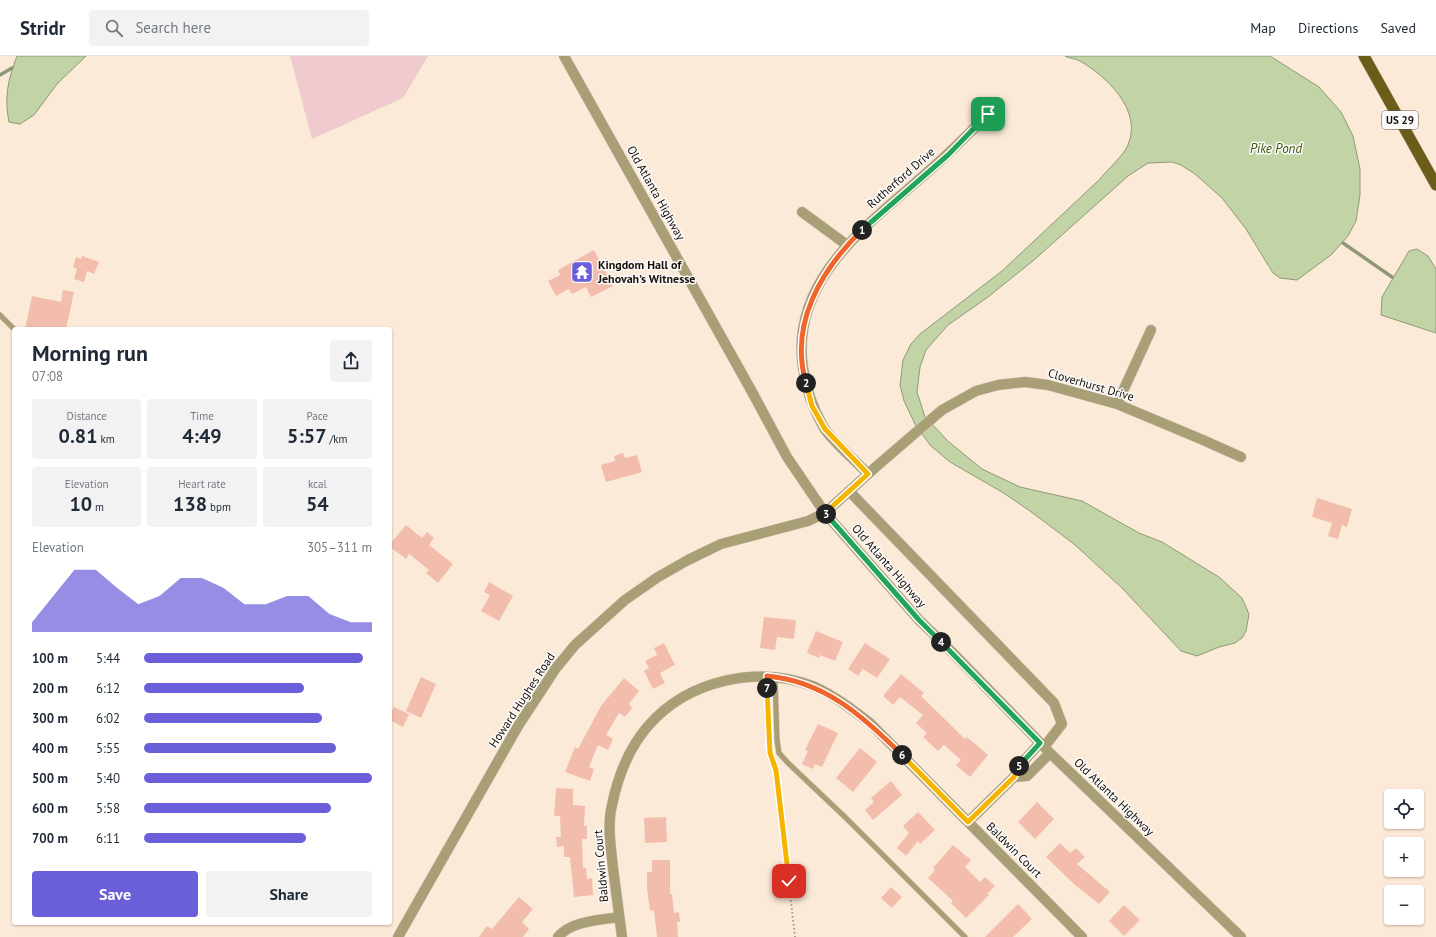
<!DOCTYPE html>
<meta charset="utf-8">
<style>
:root{--surface:#fff;--page:#f2f2f3;--text:#1f2937;--muted:#747a83;--line:#e0e1e3;--accent:#6a5fd9}
body{margin:0;font-family:"PT Sans",sans-serif;background:var(--page);color:var(--text);height:100vh;display:flex;flex-direction:column;font-size:15px;white-space:nowrap}
*{box-sizing:border-box;margin:0}
p{font-size:13px;color:var(--muted)}
.icon{flex:none;width:22px;height:22px;fill:none;stroke:currentColor;stroke-width:2;stroke-linecap:round;stroke-linejoin:round}
.map{position:relative;flex:1;overflow:hidden}
.details{position:absolute;left:12px;top:271px;width:380px;height:598px;display:flex;flex-direction:column;background:var(--surface);border-radius:4px;box-shadow:0 1px 3px #0004}
.details>*{flex:none}
.tools{position:absolute;left:1384px;top:733px;display:grid;gap:8px}
.tools a{display:grid;place-items:center;width:40px;height:40px;border-radius:4px;background:var(--surface);box-shadow:0 1px 3px #0004;font-size:20px}
.pin{position:absolute;display:grid;place-items:center;width:34px;height:34px;color:#fff;margin:-17px;border-radius:8px;box-shadow:0 2px 6px #0006}
.km{position:absolute;width:20px;height:20px;margin:-10px;border-radius:50%;background:#222;color:#fff;font-size:11px;line-height:20px;text-align:center}
.round{display:grid;place-items:center;flex:none;width:42px;height:42px;border-radius:4px;background:var(--page)}
.overview{display:flex;align-items:center;justify-content:space-between;height:68px;padding:0 20px}
h1{font-size:22px;font-weight:800;line-height:30px}
.stats{display:grid;grid-template-columns:repeat(3,1fr);gap:6px;height:68px;padding:4px 20px}
.stats div{display:grid;align-content:center;border-radius:4px;background:var(--page);text-align:center}
.stats b{font-size:20px;font-weight:800}
.stats small{font-size:11px;font-weight:400}
.stats p{font-size:11px}
.chart{height:112px;padding:8px 20px}
.chart p{display:flex;justify-content:space-between}
.chart svg{width:100%;height:72px;margin-top:4px;fill:var(--accent);opacity:.7}
.cta{display:flex;gap:8px;margin-top:auto;padding:8px 20px}
.cta a{flex:1;height:46px;border-radius:4px;background:var(--accent);color:#fff;font-size:16px;font-weight:800;line-height:46px;text-align:center}
.cta a+a{background:var(--page);color:var(--text)}
ul{padding:0 20px;list-style:none;font-size:13px}
li{display:grid;grid-template-columns:64px 48px 1fr;align-items:center;height:30px}
li i{height:10px;border-radius:5px;background:var(--accent)}
header{display:flex;align-items:center;gap:24px;box-sizing:border-box;height:56px;padding:0 20px;background:var(--surface);border-bottom:1px solid var(--line)}
header strong{font-size:19px}
nav{display:flex;gap:22px;margin-inline-start:auto;font-size:14px}
.search{width:280px;height:36px;background:var(--page);display:flex;align-items:center;gap:10px;box-sizing:border-box;padding:0 14px;border-radius:4px;color:var(--muted);font-size:15px}
.map>svg:first-child{display:block}
.green{fill:#efcace}
.water{fill:#c2d4a6;stroke:#8f9976}
.lines{fill:none;stroke-linecap:round;stroke-linejoin:round}
.stream{stroke:#8f9976;stroke-width:3.5}
.building{fill:#f2bdac}
.service-casing{stroke:#d8c7b7;stroke-width:6}
.minor-casing{stroke:#d8c7b7;stroke-width:11}
.primary-casing{stroke:#d8c7b7;stroke-width:12}
.path{stroke:#837669;stroke-width:2;stroke-dasharray:1 3;stroke-linecap:butt}
.service{stroke:#a89f76;stroke-width:5}
.minor{stroke:#a89f76;stroke-width:10}
.primary{stroke:#6b5c1a;stroke-width:11}
.split-1-casing{stroke:#fff;stroke-width:8}
.split-2-casing{stroke:#fff;stroke-width:8}
.split-3-casing{stroke:#fff;stroke-width:8}
.split-4-casing{stroke:#fff;stroke-width:8}
.split-5-casing{stroke:#fff;stroke-width:8}
.split-6-casing{stroke:#fff;stroke-width:8}
.split-7-casing{stroke:#fff;stroke-width:8}
.split-8-casing{stroke:#fff;stroke-width:8}
.split-1{stroke:#22a559;stroke-width:5}
.split-2{stroke:#f0652b;stroke-width:5}
.split-3{stroke:#f5b400;stroke-width:5}
.split-4{stroke:#22a559;stroke-width:5}
.split-5{stroke:#22a559;stroke-width:5}
.split-6{stroke:#f5b400;stroke-width:5}
.split-7{stroke:#f0652b;stroke-width:5}
.split-8{stroke:#f5b400;stroke-width:5}
.labels{text-anchor:middle;stroke-width:3;stroke-linejoin:round;paint-order:stroke}
.shield{fill:#fbfbfb;stroke:#5d5650;stroke-width:1}
.shield-label{font-size:11px;font-weight:bold;fill:#191006}
.street-label{font-size:12px;fill:#191006;stroke:#fbfbfb}
.poi-label{font-size:12px;font-weight:bold;fill:#191006;stroke:#fbfbfb;text-anchor:start}
.water-label{font-size:13px;font-style:italic;fill:#3b4f06;stroke:#fbfbfb}
</style>
<header>
<strong>Stridr</strong>
<div class="search"><svg class="icon" aria-label="search" viewBox="0 0 24 24"><circle cx="10" cy="10" r="6"/><path d="M15 15l6 6"/></svg>Search here</div>
<nav><a>Map</a><a>Directions</a><a>Saved</a></nav>
</header>
<div class="map">
<svg width="1436" height="881" viewBox="0 0 1436 881">
<rect width="100%" height="100%" fill="#fcead9"/>
<path class="green" d="M290,0H428L403,42L312,83Z"/>
<path class="water" d="M17,0H86L57,28L34,59L20,68L9,66C4,42 8,23 17,0Z
M1065,0H1270L1319,31L1341,56L1353,80L1360,113V139L1356,165L1348,180L1331,199L1297,224L1280,222L1273,217L1246,173L1222,142L1195,118L1181,109L1172,106L1148,107L1128,120L1034,204L988,241L948,269L926,294L920,311L917,336L925,361L949,386L982,413L1020,431L1082,445L1139,477L1162,486L1219,521L1242,542L1249,558L1246,575L1242,582L1235,587L1219,591L1197,600L1181,595L1122,532L1074,488L1030,455L1002,436L950,406L931,390L916,370L904,345L900,329L903,304L911,288L920,278L1002,215L1099,124C1107,114 1124,99 1128,89C1143,54 1106,20 1080,5C1075,2 1070,3 1065,0Z
M1417,193L1428,200L1436,213V277L1381,259L1382,241L1409,195Z"/>
<g class="lines">
<path class="stream" d="M0,19L12,12
M1343,187L1392,221"/>
</g>
<path class="building" d="M594,194L613,230L591,241L586,231L572,238L569,233L556,240L548,225L560,219L558,214Z
M82,200L99,206L94,218L87,215L84,226L74,223L77,213L73,211L76,201L81,203Z
M63,234L74,236L66,273H25L32,240L61,246Z
M623,397L625,402L637,399L642,416L606,426L601,409L615,405L614,400Z
M1317,442L1352,453L1347,471L1342,469L1338,483L1328,480L1332,467L1312,461Z
M406,469L422,482L427,476L434,482L429,489L453,508L438,527L426,517L429,514L409,498L406,503L390,491V488Z
M489,526L513,540L499,565L481,555L490,539L484,536Z
M764,561L796,564L794,583L777,581L775,594L760,592Z
M816,575L843,586L835,605L820,599L819,602L807,597Z
M664,587L675,609L660,617L665,627L653,633L644,615L649,612L645,605L657,599L654,592Z
M865,587L890,603L877,622L863,613L858,620L848,613Z
M901,618L924,637L921,640L965,683L967,681L988,699L970,721L956,709L961,704L944,689L938,695L923,681L927,677L916,667L923,659L900,641L893,649L883,640Z
M421,621L436,628L421,662L406,655Z
M624,622L639,635L629,648L632,652L625,661L619,657L606,679L613,683L608,694L598,689L589,711L594,713L590,725L565,716L575,691L578,693L601,650Z
M394,651L409,658L403,671L390,664V659Z
M818,668L838,677L822,711L815,708L813,713L802,708L808,695L805,694Z
M860,692L877,706L853,736L836,722Z
M891,725L902,739L873,764L865,754L874,746L871,742Z
M556,732L573,733V749L585,750L584,770H587V783H582L583,812H586L587,823L592,822L593,839L574,841L570,801H564V790L557,791L556,781H561L560,760H554Z
M1037,746L1054,763L1035,783L1018,766Z
M918,756L935,774L920,788L918,785L906,800L897,792L909,777L903,770Z
M666,761L667,786L645,787L644,762Z
M1060,787L1070,797L1076,792L1085,801L1077,808L1110,836L1099,848L1075,829L1046,801Z
M953,789L971,804L965,811L980,826L985,821L995,830L987,838L989,839L966,862L951,847L953,845L928,822L935,814L933,812Z
M652,804H670V838H672L674,857L679,856L680,866H677L678,881H657L654,854L650,855L647,832V816H652Z
M891,831L902,841L892,852L881,842Z
M519,841L533,853L522,866L529,873L523,881H479L487,870L492,873Z
M1018,848L1032,863L1013,881H985Z
M1124,849L1140,864L1124,880L1109,865Z"/>
<g class="lines">
<g class="service-casing">
<path id="service" d="M0,259L14,273
M775,621L777,684L779,697L788,707L846,762L965,881"/>
</g>
<g class="minor-casing">
<path id="minor" d="M564,0L751,334L787,401L825,457L919,564L952,596L1050,697L1241,881
M802,156L847,189
M1117,348L1151,274
M868,418C856,405 833,386 824,372C813,353 806,333 803,312C790,225 865,171 922,121C945,101 967,80 988,58
M849,435L1054,647L1062,668L1044,691
M1014,721L1027,720L1050,697
M968,766L1014,721L1020,709L1040,687
M398,881L518,670L556,612L575,589L625,544L658,521L688,504L721,488L808,465L825,457L878,409L942,354L976,335L998,329L1025,326L1048,329L1117,348L1203,384L1241,401
M558,881C571,865 600,864 619,861
M622,881C619,858 616,835 613,812C611,791 607,769 612,749C618,720 629,692 648,670C688,624 759,608 815,631C835,640 853,654 870,667L1082,881"/>
</g>
<g class="primary-casing">
<path id="primary" d="M1364,0L1436,129"/>
</g>
<path class="path" d="M772,702L776,714L795,881"/>
<use href="#service" class="service"/>
<use href="#minor" class="minor"/>
<use href="#primary" class="primary"/>
</g>
<g class="lines">
<g class="split-1-casing">
<path id="split-1" d="M862,174L948,99L988,58"/>
</g>
<g class="split-2-casing">
<path id="split-2" d="M806,327C789,268 821,214 862,174"/>
</g>
<g class="split-3-casing">
<path id="split-3" d="M806,327L812,350L825,373L868,418L825,457L826,458"/>
</g>
<g class="split-4-casing">
<path id="split-4" d="M826,458L919,564L941,586"/>
</g>
<g class="split-5-casing">
<path id="split-5" d="M941,586L1040,687L1019,710"/>
</g>
<g class="split-6-casing">
<path id="split-6" d="M902,699L968,766L1014,721L1019,710"/>
</g>
<g class="split-7-casing">
<path id="split-7" d="M767,632V620C824,625 863,660 902,699"/>
</g>
<g class="split-8-casing">
<path id="split-8" d="M767,632L770,697L776,714L789,825"/>
</g>
<use href="#split-1" class="split-1"/>
<use href="#split-2" class="split-2"/>
<use href="#split-3" class="split-3"/>
<use href="#split-4" class="split-4"/>
<use href="#split-5" class="split-5"/>
<use href="#split-6" class="split-6"/>
<use href="#split-7" class="split-7"/>
<use href="#split-8" class="split-8"/>
</g>
<defs>
<g id="temple-square" transform="scale(1.15)"><rect x="-9" y="-9" width="18" height="18" rx="4" fill="#6a5fd9" stroke="#fbfbfb"/><path d="M0-6L5-2H3V0L6.5 2.5H4V6H1.5V3h-3V6H-4V2.5H-6.5L-3 0V-2H-5Z" fill="#fff"/></g>
</defs>
<g fill-rule="evenodd">
<use href="#temple-square" x="582" y="216"/>
</g>
<g class="labels">
<rect class="shield" x="1382" y="55" width="36" height="18" rx="3"/>
<g class="shield-label">
<text x="1400" y="68">US 29</text>
</g>
<g class="street-label">
<text transform="translate(901 122) rotate(-41)" y="4">Rutherford Drive</text>
<text transform="translate(656 137) rotate(61)" y="4">Old Atlanta Highway</text>
<text transform="translate(1091 329) rotate(16)" y="4">Cloverhurst Drive</text>
<text transform="translate(889 510) rotate(49)" y="4">Old Atlanta Highway</text>
<text transform="translate(522 644) rotate(-57)" y="4">Howard Hughes Road</text>
<text transform="translate(1114 741) rotate(44)" y="4">Old Atlanta Highway</text>
<text transform="translate(1014 794) rotate(45)" y="4">Baldwin Court</text>
<text transform="translate(601 810) rotate(-95)" y="4">Baldwin Court</text>
</g>
<g class="poi-label">
<text x="598" y="213">Kingdom Hall of<tspan x="598" dy="14">Jehovah’s Witnesse</tspan></text>
</g>
<g class="water-label">
<text x="1276" y="97">Pike Pond</text>
</g>
</g>
</svg>
<div class="tools">
<a><svg class="icon" aria-label="locate" viewBox="0 0 24 24"><circle cx="12" cy="12" r="6"/><path d="M12 2v4M12 18v4M2 12h4M18 12h4"/></svg></a>
<a>+</a>
<a>−</a>
</div>
<div class="pin" style="left:988px;top:58px;background:#1e9e55"><svg class="icon" aria-label="arrive" viewBox="0 0 24 24"><path d="M6 21V4h12l-3 4 3 4H6"/></svg></div>
<div class="pin" style="left:789px;top:825px;background:#d93025"><svg class="icon" aria-label="check" viewBox="0 0 24 24"><path d="M5 12l5 5 9-10"/></svg></div>
<b class="km" style="left:862px;top:174px">1</b>
<b class="km" style="left:806px;top:327px">2</b>
<b class="km" style="left:826px;top:458px">3</b>
<b class="km" style="left:941px;top:586px">4</b>
<b class="km" style="left:1019px;top:710px">5</b>
<b class="km" style="left:902px;top:699px">6</b>
<b class="km" style="left:767px;top:632px">7</b>
<section class="details">
<div class="overview"><div><h1>Morning run</h1><p>07:08</p></div><a class="round"><svg class="icon" aria-label="share" viewBox="0 0 24 24"><path d="M12 15V3M7 8l5-5 5 5M5 13v7h14v-7"/></svg></a></div>
<div class="stats">
<div><p>Distance</p><b>0.81<small> km</small></b></div>
<div><p>Time</p><b>4:49</b></div>
<div><p>Pace</p><b>5:57<small> /km</small></b></div>
</div>
<div class="stats">
<div><p>Elevation</p><b>10<small> m</small></b></div>
<div><p>Heart rate</p><b>138<small> bpm</small></b></div>
<div><p>kcal</p><b>54</b></div>
</div>
<div class="chart"><p><span>Elevation</span>305–311 m</p>
<svg viewBox="0 0 160 44" preserveAspectRatio="none"><path d="M0 44V38L10 22L20 6L30 6L40 17L50 27L60 22L70 11L80 11L90 17L100 27L110 27L120 22L130 22L140 33L150 38L160 38V44z"/></svg>
</div>
<ul>
<li><b>100 m</b>5:44<i style="width:96%"></i></li>
<li><b>200 m</b>6:12<i style="width:70%"></i></li>
<li><b>300 m</b>6:02<i style="width:78%"></i></li>
<li><b>400 m</b>5:55<i style="width:84%"></i></li>
<li><b>500 m</b>5:40<i style="width:100%"></i></li>
<li><b>600 m</b>5:58<i style="width:82%"></i></li>
<li><b>700 m</b>6:11<i style="width:71%"></i></li>
</ul>
<div class="cta"><a>Save</a><a>Share</a></div>
</section>
</div>
